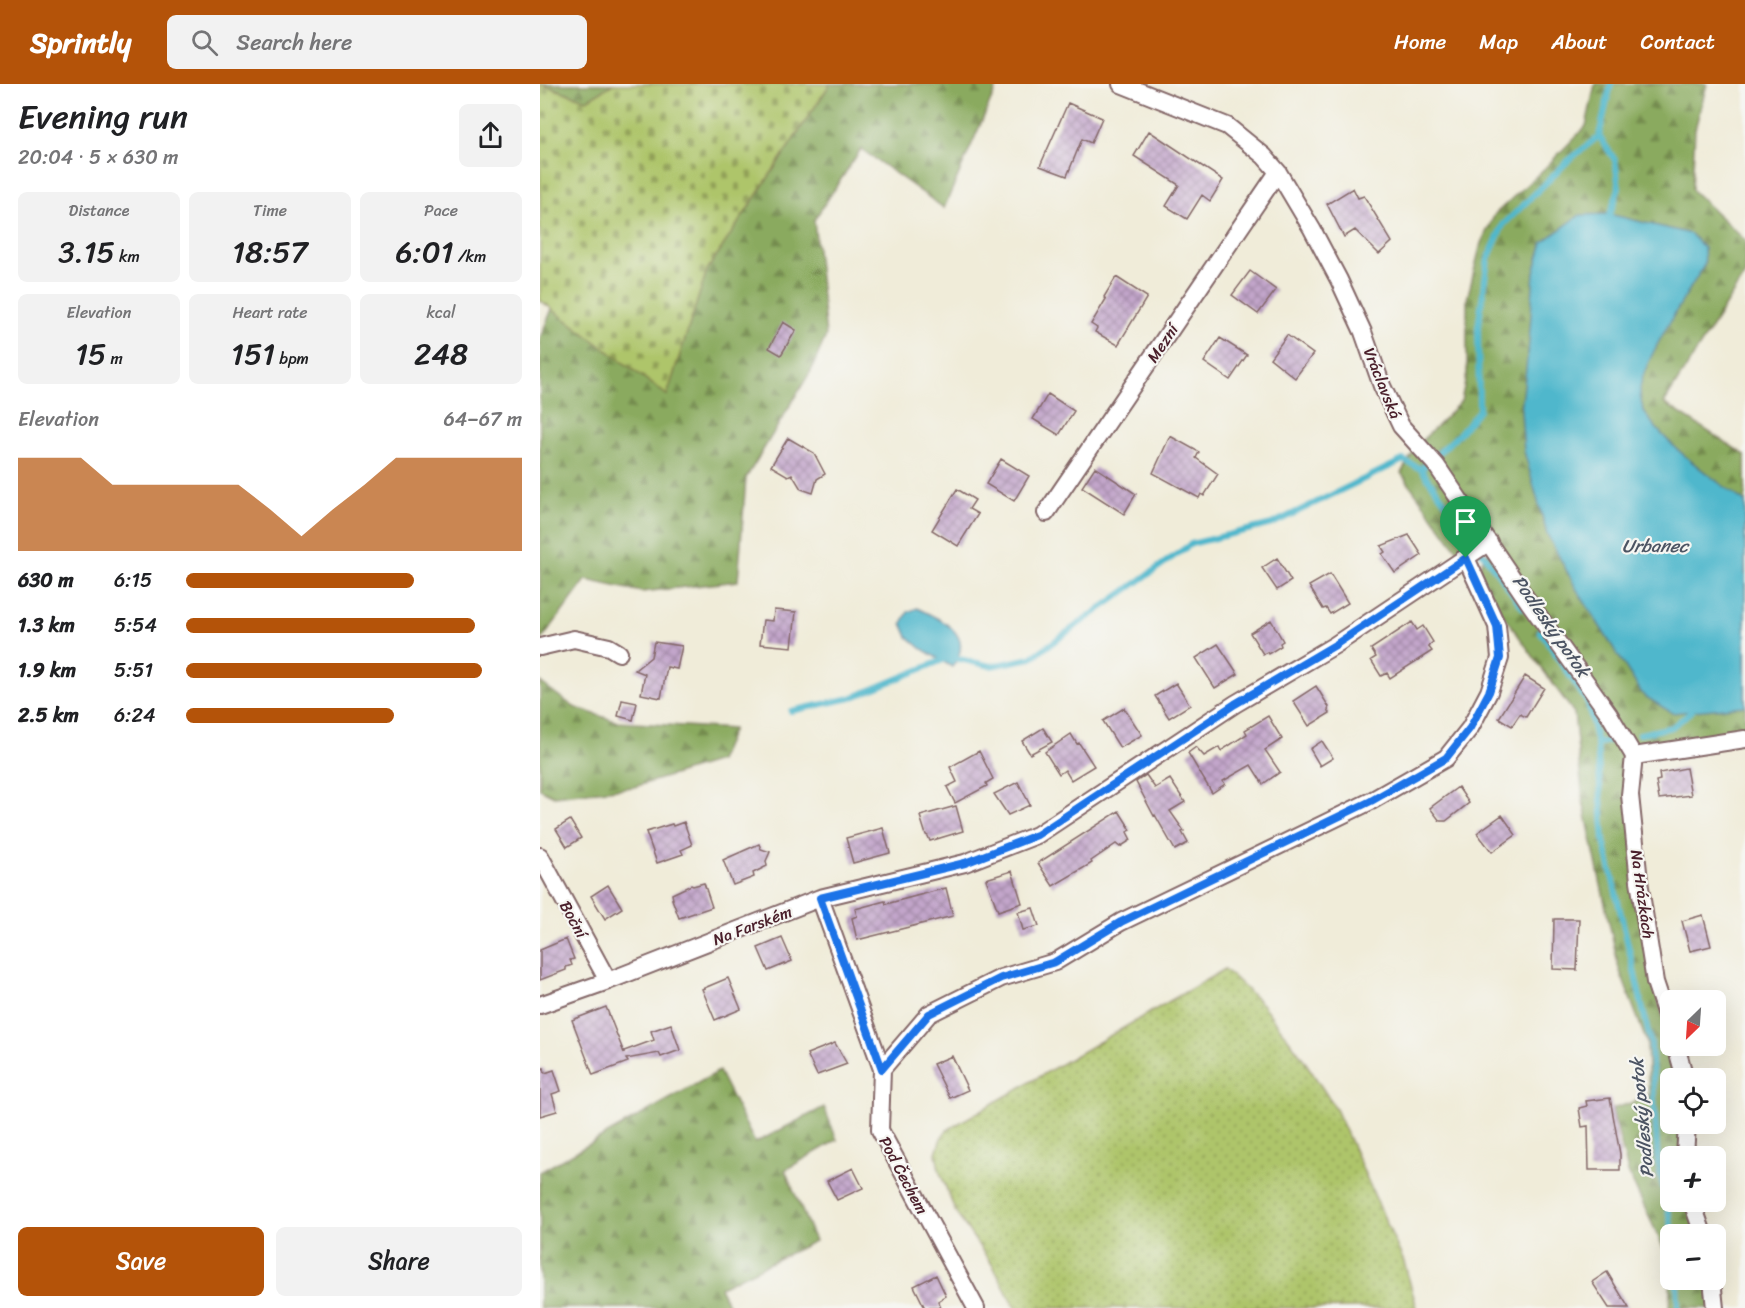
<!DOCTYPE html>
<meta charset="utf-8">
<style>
:root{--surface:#fff;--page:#f2f2f2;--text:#202124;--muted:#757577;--accent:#b45309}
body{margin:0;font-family:Sriracha,sans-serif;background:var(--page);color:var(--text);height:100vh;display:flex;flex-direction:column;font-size:22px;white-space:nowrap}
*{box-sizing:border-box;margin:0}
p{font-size:20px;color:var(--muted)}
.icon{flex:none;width:33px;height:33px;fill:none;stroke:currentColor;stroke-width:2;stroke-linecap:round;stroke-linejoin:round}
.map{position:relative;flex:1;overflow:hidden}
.details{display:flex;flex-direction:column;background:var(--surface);width:540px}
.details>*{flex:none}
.needle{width:39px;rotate:205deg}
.fabs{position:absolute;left:1120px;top:906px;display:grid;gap:12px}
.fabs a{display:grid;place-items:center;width:66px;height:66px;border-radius:9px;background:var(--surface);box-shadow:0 6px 24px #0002;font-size:30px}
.pin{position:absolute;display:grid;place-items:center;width:51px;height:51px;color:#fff;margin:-62px -26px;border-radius:50% 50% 50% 0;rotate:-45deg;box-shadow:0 0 6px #0007}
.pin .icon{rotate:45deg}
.round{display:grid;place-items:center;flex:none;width:63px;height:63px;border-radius:9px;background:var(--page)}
.overview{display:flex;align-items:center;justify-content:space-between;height:102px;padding:0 18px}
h1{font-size:33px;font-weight:600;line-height:45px}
.stats{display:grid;grid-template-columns:repeat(3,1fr);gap:9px;height:102px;padding:6px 18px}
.stats div{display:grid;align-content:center;border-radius:9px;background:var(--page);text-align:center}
.stats b{font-size:30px;font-weight:600}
.stats small{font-size:16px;font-weight:400}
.stats p{font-size:16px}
.chart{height:168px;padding:12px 18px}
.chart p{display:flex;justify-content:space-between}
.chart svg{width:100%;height:108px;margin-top:6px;fill:var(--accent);opacity:.7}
.action{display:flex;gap:12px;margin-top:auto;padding:12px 18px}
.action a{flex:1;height:69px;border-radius:9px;background:var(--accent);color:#fff;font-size:24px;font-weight:600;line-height:69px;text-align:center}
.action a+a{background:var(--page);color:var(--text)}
ul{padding:0 18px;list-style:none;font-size:20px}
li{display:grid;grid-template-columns:96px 72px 1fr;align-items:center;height:45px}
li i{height:15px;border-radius:8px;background:var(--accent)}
header{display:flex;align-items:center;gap:36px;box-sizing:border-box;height:84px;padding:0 30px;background:var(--accent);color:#fff}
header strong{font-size:28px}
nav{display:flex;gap:33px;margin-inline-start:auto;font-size:21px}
.search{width:420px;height:54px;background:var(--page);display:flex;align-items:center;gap:15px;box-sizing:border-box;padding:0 21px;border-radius:9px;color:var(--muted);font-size:22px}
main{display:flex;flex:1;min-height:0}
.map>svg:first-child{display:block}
.grass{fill:url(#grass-dots);stroke:#7c724a;stroke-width:1.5}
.forest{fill:url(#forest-firs);stroke:#6a6444;stroke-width:1.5}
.cemetery{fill:url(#cemetery-stones);stroke:#7c724a;stroke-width:1.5}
.water{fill:#4fb7cc;stroke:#4c6b7c;stroke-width:1.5}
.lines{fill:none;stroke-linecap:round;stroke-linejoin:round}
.stream{stroke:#4fb7cc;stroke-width:6}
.building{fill:url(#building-cross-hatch)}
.street-casing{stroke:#846768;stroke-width:20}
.street{stroke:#fff;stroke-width:16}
.route-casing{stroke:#fff;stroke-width:12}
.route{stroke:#1a73e8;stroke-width:8}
.labels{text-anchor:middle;stroke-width:4.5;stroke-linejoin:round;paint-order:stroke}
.street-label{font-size:16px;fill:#4a1f2b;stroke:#f6f6f2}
.water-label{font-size:18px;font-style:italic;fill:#4c5463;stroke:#f6f6f2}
</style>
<header>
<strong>Sprintly</strong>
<div class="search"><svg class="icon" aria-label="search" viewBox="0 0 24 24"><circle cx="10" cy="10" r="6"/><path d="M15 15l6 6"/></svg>Search here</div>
<nav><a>Home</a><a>Map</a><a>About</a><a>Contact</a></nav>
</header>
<main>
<section class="details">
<div class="overview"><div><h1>Evening run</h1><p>20:04 · 5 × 630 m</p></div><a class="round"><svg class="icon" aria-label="share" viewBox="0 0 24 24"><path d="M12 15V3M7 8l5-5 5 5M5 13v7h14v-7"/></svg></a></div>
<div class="stats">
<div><p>Distance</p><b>3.15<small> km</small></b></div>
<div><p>Time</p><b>18:57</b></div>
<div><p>Pace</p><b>6:01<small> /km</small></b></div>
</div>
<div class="stats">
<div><p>Elevation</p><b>15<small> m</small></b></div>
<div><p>Heart rate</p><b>151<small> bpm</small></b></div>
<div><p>kcal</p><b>248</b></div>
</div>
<div class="chart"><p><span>Elevation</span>64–67 m</p>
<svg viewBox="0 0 160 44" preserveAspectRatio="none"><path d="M0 44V6L10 6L20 6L30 17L40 17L50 17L60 17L70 17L80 27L90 38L100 27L110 17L120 6L130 6L140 6L150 6L160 6V44z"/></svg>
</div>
<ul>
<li><b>630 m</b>6:15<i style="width:68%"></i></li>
<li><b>1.3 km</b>5:54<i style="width:86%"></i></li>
<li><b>1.9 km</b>5:51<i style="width:88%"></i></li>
<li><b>2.5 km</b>6:24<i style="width:62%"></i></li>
</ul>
<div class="action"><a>Save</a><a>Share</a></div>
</section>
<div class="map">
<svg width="1205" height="1224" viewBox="0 0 1205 1224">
<defs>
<pattern id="grass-dots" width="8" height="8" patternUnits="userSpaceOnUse" patternTransform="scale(1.5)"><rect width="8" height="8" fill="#aec56a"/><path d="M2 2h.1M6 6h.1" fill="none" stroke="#909f57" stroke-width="1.8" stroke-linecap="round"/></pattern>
<pattern id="forest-firs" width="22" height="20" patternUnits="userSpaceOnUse" patternTransform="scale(1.5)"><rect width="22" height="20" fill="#8aaa5e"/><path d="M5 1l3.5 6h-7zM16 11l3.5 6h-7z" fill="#738a4e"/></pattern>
<pattern id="cemetery-stones" width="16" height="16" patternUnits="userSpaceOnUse" patternTransform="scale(1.5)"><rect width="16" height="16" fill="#aec56a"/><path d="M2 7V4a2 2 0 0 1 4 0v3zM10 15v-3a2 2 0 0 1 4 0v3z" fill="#909f57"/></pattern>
<pattern id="building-cross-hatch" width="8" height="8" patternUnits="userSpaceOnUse" patternTransform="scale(1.5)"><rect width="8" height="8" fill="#c3a6cb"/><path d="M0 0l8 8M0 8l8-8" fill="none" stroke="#a087a5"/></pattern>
</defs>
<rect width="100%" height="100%" fill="#f6f6f2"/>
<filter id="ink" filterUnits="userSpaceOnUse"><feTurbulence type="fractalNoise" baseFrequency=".0167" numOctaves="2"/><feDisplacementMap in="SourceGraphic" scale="12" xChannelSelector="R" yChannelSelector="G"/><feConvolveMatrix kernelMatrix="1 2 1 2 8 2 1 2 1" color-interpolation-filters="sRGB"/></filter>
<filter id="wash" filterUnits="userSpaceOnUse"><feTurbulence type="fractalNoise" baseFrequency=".008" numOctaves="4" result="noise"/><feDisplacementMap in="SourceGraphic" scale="24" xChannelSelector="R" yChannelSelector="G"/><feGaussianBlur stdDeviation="1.35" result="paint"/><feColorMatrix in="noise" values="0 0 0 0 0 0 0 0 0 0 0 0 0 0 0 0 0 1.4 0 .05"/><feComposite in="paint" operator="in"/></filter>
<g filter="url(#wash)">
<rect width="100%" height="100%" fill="#f0ecd9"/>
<path class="grass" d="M685,885L722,920L762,973L796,1025L864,1178L877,1224H475L453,1182L416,1129L399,1086L396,1069L401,1054L407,1046Z"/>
<path class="forest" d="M2,0H73L47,16Z
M290,0H458L404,124L321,65L274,136L286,252L271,287L206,394L198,497L102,508L46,496L0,558V254L12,225L127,311L167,186Z
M1055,0H1167L1155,45L1152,106L1205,156V190L1124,319L1205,371V655L1094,672L941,447L917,466L861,389L878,360L903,336L921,317L927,289V215L941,159L955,130L1005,84L1046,42Z
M951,465L1091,675L1113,899L1141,994H1131V1040H1144L1143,1072H1131V1118H1148L1159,1150H1131V1180L1088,1088L1072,1025L1109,1013L1107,959L1079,885L1043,717L1034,629L946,507C939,488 935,481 951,465Z
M0,598L34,623L78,638L193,645L179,677L94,703L14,712L0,705Z
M179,987L215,1059L284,1023L297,1056L245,1086L275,1157L180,1203L190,1224H0V1088Z
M1131,1186V1196H1169L1173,1224H1129Z"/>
<path class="cemetery" d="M0,0L47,16L73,0H290L167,186L127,311L0,216Z"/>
<path class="water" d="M1069,130L1151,150L1164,164L1165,180C1150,205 1099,283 1100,307C1100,313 1102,324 1105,329C1126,362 1174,395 1205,418V622L1132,629L1103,611L1037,506L1007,450L984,367L981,327L989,259L994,188L1003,158L1040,131Z
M377,524C402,536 437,551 412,583L382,565L368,553L362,539L368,528Z"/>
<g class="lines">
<path class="stream" d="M1059,52L1075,76L1079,104L1068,136
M983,524L881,385L918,351L939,326L938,243L948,175L963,141L1029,76L1059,52L1071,0
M1000,547L1048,619L1057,660L1064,757L1111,960L1118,1079L1133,1150
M251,627L311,614L410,573L451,582L491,574L651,460L732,440L863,376L881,385
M1100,650L1132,643L1152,627L1149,621
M1057,660L1068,657
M1137,1196L1138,1224"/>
</g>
<g id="blocks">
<path class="building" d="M528,19L562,34L551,59L542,55L527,92L500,82Z
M609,47L683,96L670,117L662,111L647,135L626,122L639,101L594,72Z
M813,104L818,114L824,112L852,158L839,170L815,146L804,153L787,120Z
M710,187L736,206L718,230L692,211Z
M576,193L607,213L578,261L555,248L557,244L551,240L566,215L564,213Z
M243,238L256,246L241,271L229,264Z
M747,251L773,270L755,294L730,274Z
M680,254L707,271L690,296L664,278Z
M508,310L534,327L519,351L493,335Z
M630,352L659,368L656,374L678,390L664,412L661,410L659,414L613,389Z
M248,354L274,369L285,390L277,395L273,409L261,405L252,390L248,392L231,382Z
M461,375L489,392L474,417L446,400Z
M555,383L596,410L584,430L542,403Z
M417,405L435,416L429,425L438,430L418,462L392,446Z
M869,451L882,471L855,489L842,470L845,468L841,462Z
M737,474L751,497L737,506L722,484Z
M790,490L808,519L790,530L786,524L783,525L769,502Z
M234,526L256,528L252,563L220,560L223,536L233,537Z
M731,536L743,557L740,559L741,562L728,570L727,568L723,570L710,549Z
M872,538L877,546L883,542L893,558L888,562L892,567L850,594L847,589L841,592L831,576L836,573L831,565Z
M114,558L142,562L137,585L127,583L121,614L101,610L105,590L95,586L111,573Z
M678,560L698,590L675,604L656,574Z
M985,592L1004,604L986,633L980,630L972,642L959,634Z
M636,599L650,621L629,634L615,612Z
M776,602L789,623L788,625L790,629L769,642L753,617Z
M82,616L97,619L93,636L78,632Z
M584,624L602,651L580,664L563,637Z
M728,632L742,655L725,666L740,688L723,700L711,681L683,697L685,700L672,709L648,669L656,663L664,672L679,663L681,667L707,650L705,646Z
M503,644L512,658L490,670L482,657Z
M531,650L537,660L539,659L554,682L531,696L525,686L519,690L505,668Z
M782,657L793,674L780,682L770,665Z
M439,667L453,695L446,699L447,702L415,719L407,703L417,698L410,683Z
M1146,684L1151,711L1119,715L1116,697L1120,696L1119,689Z
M606,691L615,704L630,695L645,718L630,727L644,747L642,748L648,759L635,766L615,731L614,732L596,698Z
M478,698L490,721L468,731L454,710Z
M918,703L929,719L906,737H900L890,724Z
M416,722L423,747L390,757L388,752L386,751L380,732Z
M579,727L591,746L587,748L591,756L580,763L576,760L551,777L552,779L513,802L498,779Z
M962,731L976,751L952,768L937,749Z
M30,736L41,754L27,763L16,745Z
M144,738L152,761L141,766L143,770L117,779L106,748L132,740L133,742Z
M343,744L350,769L313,779L306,754Z
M219,760L221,765L230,768L226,777L227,782L213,789L214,793L193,801L183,776Z
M472,787L482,819L458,827L446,795Z
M164,799L172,823L139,834L132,815H133L132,810L151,801L153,802Z
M68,801L82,824L65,835L51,812Z
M406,804L413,832L317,856L312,834L317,832L315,825L345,817L346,820Z
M493,824L499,842L483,846L478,828Z
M1163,831L1171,862L1150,867L1142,837Z
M1014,835H1039L1037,886L1013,885Z
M242,854L252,877L228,887L218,864Z
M26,855L34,875L30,876L32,881L26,883V886L0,896V866Z
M188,894L201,925L175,936L162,905Z
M66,923L84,969V967L114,956L111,947L131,940L140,966L121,973L119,969L86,975L88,978L53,991L32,936Z
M295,959L307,980L277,991L267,970Z
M412,972L428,1006L410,1014L393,980Z
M4,984L5,989L14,986L21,1007L12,1010L17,1027L0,1032V985Z
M1070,1014L1080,1070V1086H1049L1048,1042L1042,1043L1039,1024L1047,1022L1046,1017Z
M313,1084L323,1104L297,1116L287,1097Z
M1067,1188L1089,1224H1069L1052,1198Z
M396,1191L406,1212L398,1217L401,1224H385L374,1202Z"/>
</g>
</g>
<g filter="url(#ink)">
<use href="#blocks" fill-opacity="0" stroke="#846768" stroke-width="1.5"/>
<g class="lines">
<g class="street-casing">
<path id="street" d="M581,0L687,42L724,72L738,88L772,145L799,196L823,248L842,302L861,342L896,381L988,517L1069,630L1094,672
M506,429L738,88
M0,563L34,555L69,563L79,569
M1094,672L1090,711L1099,797L1115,898L1131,946
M1094,672L1205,655
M0,772L68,897
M280,814L342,985L340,1046L436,1224
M0,921L68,897L280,814L425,779L497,751L695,620L795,561L949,458
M1136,962L1145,994
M342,985L389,930L461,894L515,878L581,838L831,717L906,674L930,644L949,608L960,574L957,542L926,474
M1145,1072L1147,1040
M1152,1118L1163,1150
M1172,1196L1175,1224"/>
</g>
<use href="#street" class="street"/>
</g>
</g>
<g class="lines" filter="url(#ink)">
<g class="route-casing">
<path id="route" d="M926,474L957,542L960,574L949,608L930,644L906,674L831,717L581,838L515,878L461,894L389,930L342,985L280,814L425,779L497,751L695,620L795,561Z"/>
</g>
<use href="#route" class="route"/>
</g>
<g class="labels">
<g class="street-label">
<text transform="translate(622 259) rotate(-56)" y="6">Mezní</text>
<text transform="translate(843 299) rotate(68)" y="6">Vráclavská</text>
<text transform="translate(1103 810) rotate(82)" y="6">Na Hrázkách</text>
<text transform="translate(34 835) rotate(61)" y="6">Boční</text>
<text transform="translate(212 841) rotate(-21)" y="6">Na Farském</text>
<text transform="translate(364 1091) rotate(62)" y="6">Pod Čechem</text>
</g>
<g class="water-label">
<text x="1115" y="468">Urbanec</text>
<text transform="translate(1011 542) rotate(55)" y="6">Podleský potok</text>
<text transform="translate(1102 1034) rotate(-95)" y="6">Podleský potok</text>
</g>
</g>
</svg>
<div class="fabs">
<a><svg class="needle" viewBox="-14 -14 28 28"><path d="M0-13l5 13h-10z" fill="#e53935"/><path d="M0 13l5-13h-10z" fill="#757577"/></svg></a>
<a><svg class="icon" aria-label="locate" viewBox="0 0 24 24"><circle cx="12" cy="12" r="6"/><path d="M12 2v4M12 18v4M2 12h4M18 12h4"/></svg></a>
<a>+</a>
<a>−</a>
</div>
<div class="pin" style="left:926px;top:474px;background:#1e9e55"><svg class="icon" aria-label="arrive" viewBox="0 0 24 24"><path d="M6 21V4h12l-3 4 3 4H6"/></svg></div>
</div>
</main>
